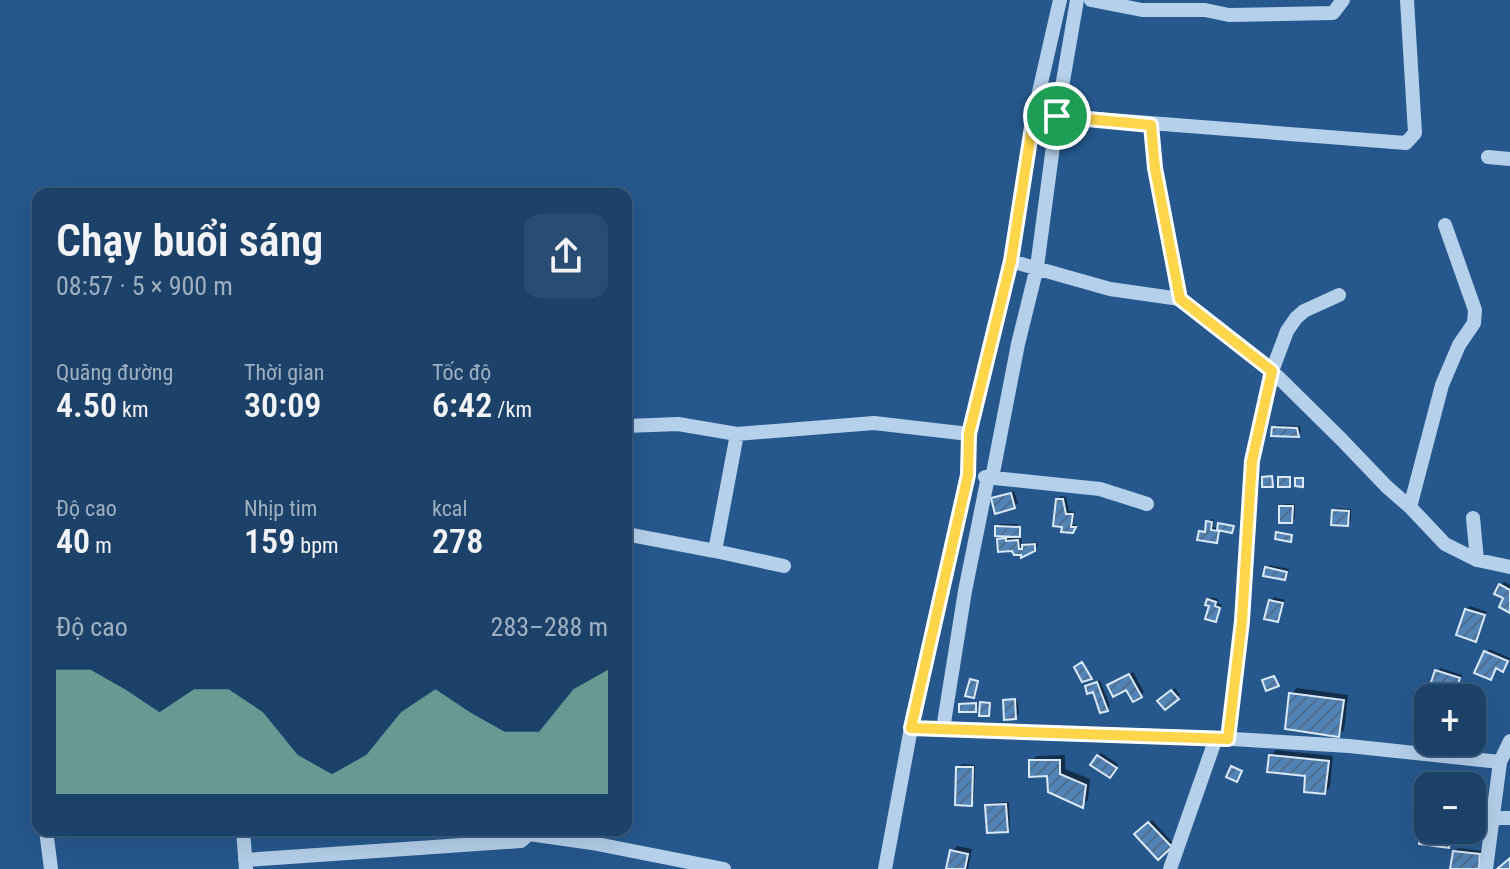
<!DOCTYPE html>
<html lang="vi">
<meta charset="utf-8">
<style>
:root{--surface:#1c426a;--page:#294d72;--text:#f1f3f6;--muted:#a0b0c1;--line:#3a5b7e;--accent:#8abfa5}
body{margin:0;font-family:"Roboto Condensed",sans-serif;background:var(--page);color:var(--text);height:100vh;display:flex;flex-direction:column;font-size:30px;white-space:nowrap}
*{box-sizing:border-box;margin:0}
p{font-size:26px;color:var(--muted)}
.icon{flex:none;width:44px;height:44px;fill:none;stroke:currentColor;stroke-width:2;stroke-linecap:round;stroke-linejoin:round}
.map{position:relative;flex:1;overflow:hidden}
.details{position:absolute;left:32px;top:188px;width:600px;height:648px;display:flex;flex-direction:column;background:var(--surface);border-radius:16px;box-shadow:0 8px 32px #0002,0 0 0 2px var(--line)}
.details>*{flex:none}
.buttons{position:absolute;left:1414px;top:684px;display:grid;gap:16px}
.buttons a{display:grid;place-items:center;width:72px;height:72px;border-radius:16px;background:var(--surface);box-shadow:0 8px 32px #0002,0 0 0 2px var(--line);font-size:40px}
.pin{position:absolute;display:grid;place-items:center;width:68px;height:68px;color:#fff;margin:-34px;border:4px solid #fff;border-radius:50%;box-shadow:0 2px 8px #0007}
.round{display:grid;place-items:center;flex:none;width:84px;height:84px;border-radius:16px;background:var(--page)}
.head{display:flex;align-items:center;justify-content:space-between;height:136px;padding:0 24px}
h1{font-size:44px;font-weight:600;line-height:60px}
.figures{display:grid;grid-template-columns:repeat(3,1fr);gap:12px;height:136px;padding:8px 24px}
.figures div{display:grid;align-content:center}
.figures b{font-size:34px;font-weight:600}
.figures small{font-size:22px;font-weight:400}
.figures p{font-size:22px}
.chart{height:224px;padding:16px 24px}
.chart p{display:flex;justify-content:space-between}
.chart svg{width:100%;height:144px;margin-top:8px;fill:var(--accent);opacity:.7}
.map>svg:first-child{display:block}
.shadow{fill:#0007}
.building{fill:url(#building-hatch);stroke:#dae9f8;stroke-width:2}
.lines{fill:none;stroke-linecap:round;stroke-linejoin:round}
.minor{stroke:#b5d0eb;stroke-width:14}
.route-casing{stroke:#fff;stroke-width:16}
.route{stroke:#ffd54a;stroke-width:10}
</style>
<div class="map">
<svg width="1510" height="869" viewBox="0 0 1510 869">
<defs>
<pattern id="building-hatch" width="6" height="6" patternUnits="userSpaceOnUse" patternTransform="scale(2)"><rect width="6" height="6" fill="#5283b6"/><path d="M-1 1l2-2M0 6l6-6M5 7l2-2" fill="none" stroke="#506d8c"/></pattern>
</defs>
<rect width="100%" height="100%" fill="#26588e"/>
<path class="shadow" d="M1277,425L1300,426L1301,432L1298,435L1274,428Z
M1014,491L1018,503L1014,506L993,498Z
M1061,496L1066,497L1069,511L1075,512L1073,524L1077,525L1072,531L1058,499Z
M1284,504H1295V518L1291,521L1281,507Z
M1337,508L1351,509V521L1347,524L1334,511Z
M1211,519H1214L1213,527L1219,528L1221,523L1234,525L1233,529H1221L1217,541L1201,532L1207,530Z
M1000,524H1018L1020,534L1017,537H1021L1022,548L1027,543L1037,542L1038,546L1023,555L999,540L1005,534L997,527Z
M1270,565L1289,569L1288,575L1284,578L1267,568Z
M1504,582L1510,585V610L1501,585Z
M1212,597L1218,599L1217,603L1222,605L1216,620L1208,600Z
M1274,597L1285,600L1278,620L1271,601Z
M1470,606L1487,612L1476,640L1466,610Z
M1489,649L1510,658L1506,666L1503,669L1497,667L1490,678L1486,652Z
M1440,668L1462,675L1454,698H1441L1430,694Z
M1133,672L1144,692L1141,696L1113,682Z
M1100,680L1110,706L1106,709L1094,689L1087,687Z
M1175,688L1180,695L1165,708L1160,701Z
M1297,688L1348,695L1344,730L1338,735L1291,694Z
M1018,701L1019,714L1015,717L1006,702Z
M1276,750L1333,756L1330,787L1325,792L1308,774L1271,756Z
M1101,753L1118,764L1113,773L1098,756Z
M1065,755V769L1090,779L1088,800L1082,805L1031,761L1037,756Z
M962,764L975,765L974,800L971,804L958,768Z
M1009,802L1010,827L1007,830L987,806L990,803Z
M1152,820L1173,843L1158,857L1137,834Z
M957,846L972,849L968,869H948L952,851Z
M1458,848L1483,851L1481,864L1478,867L1453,869L1454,852Z"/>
<path class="building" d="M1272,427L1297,428L1299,437L1271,436Z
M1272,476L1273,487H1262V477Z
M1278,477H1290V487H1278Z
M1295,478H1303V487L1295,486Z
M1011,493L1015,508L995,514L991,498Z
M1056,499H1063L1066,514H1073L1071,527H1076L1073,533L1061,532L1062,527L1053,526Z
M1279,506H1293L1292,523H1279Z
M1332,510L1349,511L1348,526L1331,525Z
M1206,521L1212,522L1211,530L1219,531L1217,543L1197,540L1199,531L1205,532Z
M1218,523L1234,526L1232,533L1217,530Z
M995,526L1020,527V537L995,536Z
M1276,532L1292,535L1291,542L1275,539Z
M1006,538V541L1018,540L1019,549H1022V545L1035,544V551L1021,558V555H1014L1012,551L998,552L997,539Z
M1265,567L1287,572L1285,580L1263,576Z
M1499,584L1510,590V613L1499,607L1503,598L1494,594Z
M1207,599L1216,602L1215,606L1220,608L1216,622L1205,619L1209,606L1205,605Z
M1269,600L1283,603L1278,622L1264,619Z
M1465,609L1485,615L1476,642L1456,635Z
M1484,651L1508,661L1503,672L1496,668L1491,680L1474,673Z
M1082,662L1092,679L1082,682L1074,667Z
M1435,670L1460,678L1454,698L1427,695Z
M1129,674L1142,697L1133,702L1126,690L1113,697L1107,685Z
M1274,676L1279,686L1266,691L1262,680Z
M970,679L978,681L974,698L965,696Z
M1097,682L1108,711L1100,713L1093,692L1087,694L1085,686Z
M1171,690L1179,699L1165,710L1157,701Z
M1289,693L1344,700L1339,737L1285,729Z
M1015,699L1016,719L1004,720L1003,700Z
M980,702L990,703L989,716H979Z
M976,703V712H959V704Z
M1097,755L1117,768L1110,778L1090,765Z
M1269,755L1329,761L1325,794L1304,792L1305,776L1267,772Z
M1029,760H1060V774L1086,785L1083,808L1048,792L1047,776L1029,777Z
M1231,766L1242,771L1237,782L1226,777Z
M956,767H973L972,806L955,805Z
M1006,804L1008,832L987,833L985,805Z
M1148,822L1172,847L1158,860L1134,834Z
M1422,825L1428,826V830H1452L1449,848L1419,844Z
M950,850L968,854L965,869H946Z
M1453,851L1480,854L1479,869H1450Z
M1510,858V869H1497Z"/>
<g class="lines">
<path class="minor" d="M1091,0L1142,10H1205L1229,15L1333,13L1343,0
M1034,114L1406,143L1415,133L1407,0
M1151,125L1155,168L1180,299
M1488,157L1510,159
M1011,261L1110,289L1180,299L1272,371L1341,439L1387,487L1410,507L1445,544L1477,560L1510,567
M626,426L678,424L737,434L874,423L969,434
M985,477L1100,489L1147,504
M992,478L1018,344L1037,267L1057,116L1077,0
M1410,507L1442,385L1459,345L1474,323L1475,310L1445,225
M1473,518L1477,560
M626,534L715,551L737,434
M715,551L784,566
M911,728L1216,738L1349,746L1500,762
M943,729L965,591L988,477
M1228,739L1242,621L1252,461L1272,371L1287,331L1296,318L1304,311L1339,295
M1492,818H1510
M46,830L51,869
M243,830L246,869
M245,860L521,841L529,834L592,843L724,869
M885,869L911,728L968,475L969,434L1011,261L1034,114L1060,0
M1170,869L1216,738
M1486,869L1500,762L1510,741"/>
</g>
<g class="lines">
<g class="route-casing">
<path id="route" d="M1034,114L1151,125L1155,168L1180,299L1272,371L1252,461L1242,621L1228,739L911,728L968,475L969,434L1011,261Z"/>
</g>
<use href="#route" class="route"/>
</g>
</svg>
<div class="buttons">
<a>+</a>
<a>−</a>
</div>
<div class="pin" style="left:1057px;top:116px;background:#1e9e55"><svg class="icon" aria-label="arrive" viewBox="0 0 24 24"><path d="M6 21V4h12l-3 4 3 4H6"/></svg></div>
<section class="details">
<div class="head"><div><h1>Chạy buổi sáng</h1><p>08:57 · 5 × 900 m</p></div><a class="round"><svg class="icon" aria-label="share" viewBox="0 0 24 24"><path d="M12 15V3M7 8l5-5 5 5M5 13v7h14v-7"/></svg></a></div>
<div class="figures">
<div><p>Quãng đường</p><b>4.50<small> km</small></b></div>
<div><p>Thời gian</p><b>30:09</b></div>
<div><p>Tốc độ</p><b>6:42<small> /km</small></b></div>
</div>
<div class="figures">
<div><p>Độ cao</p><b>40<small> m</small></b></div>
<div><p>Nhịp tim</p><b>159<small> bpm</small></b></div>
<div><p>kcal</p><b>278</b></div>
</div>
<div class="chart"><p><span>Độ cao</span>283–288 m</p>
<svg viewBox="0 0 160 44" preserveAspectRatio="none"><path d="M0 44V6L10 6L20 12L30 19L40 12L50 12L60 19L70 32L80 38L90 32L100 19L110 12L120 19L130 25L140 25L150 12L160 6V44z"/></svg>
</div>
</section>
</div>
